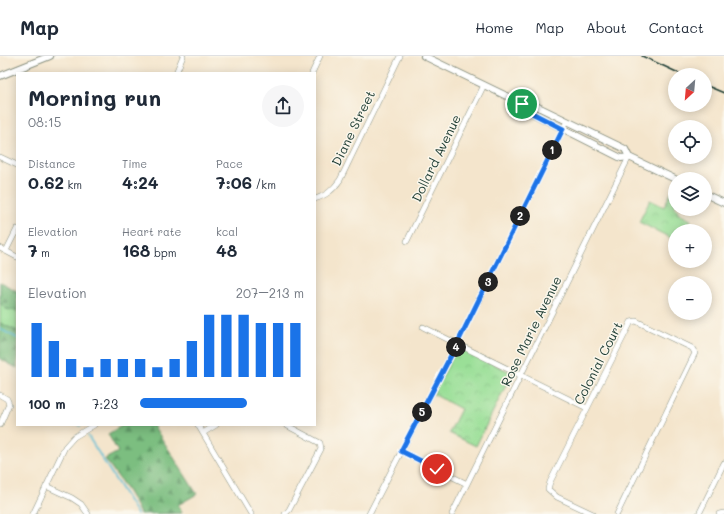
<!DOCTYPE html>
<meta charset="utf-8">
<style>
:root{--surface:#fff;--page:#f6f6f7;--text:#1f2937;--muted:#747a83;--line:#e0e1e3;--accent:#1a73e8}
body{margin:0;font-family:Mali,sans-serif;background:var(--page);color:var(--text);height:100vh;display:flex;flex-direction:column;font-size:15px;white-space:nowrap}
*{box-sizing:border-box;margin:0}
p{font-size:13px;color:var(--muted)}
.icon{flex:none;width:22px;height:22px;fill:none;stroke:currentColor;stroke-width:2;stroke-linecap:round;stroke-linejoin:round}
.map{position:relative;flex:1;overflow:hidden}
.panel{position:absolute;left:16px;top:16px;width:300px;height:354px;display:flex;flex-direction:column;background:var(--surface);border-radius:0px;box-shadow:0 2px 10px #0003}
.panel>*{flex:none}
.needle{width:26px;rotate:206deg}
.controls{position:absolute;left:668px;top:12px;display:grid;gap:8px}
.controls a{display:grid;place-items:center;width:44px;height:44px;border-radius:50%;background:var(--surface);box-shadow:0 2px 10px #0003;font-size:20px}
.pin{position:absolute;display:grid;place-items:center;width:34px;height:34px;color:#fff;margin:-17px;border:2px solid #fff;border-radius:50%;box-shadow:0 1px 4px #0007}
.km{position:absolute;width:20px;height:20px;margin:-10px;border-radius:50%;background:#222;color:#fff;font-size:11px;line-height:20px;text-align:center}
.round{display:grid;place-items:center;flex:none;width:42px;height:42px;border-radius:21px;background:var(--page)}
.overview{display:flex;align-items:center;justify-content:space-between;height:68px;padding:0 12px}
h1{font-size:22px;font-weight:800;line-height:30px}
.metrics{display:grid;grid-template-columns:repeat(3,1fr);gap:6px;height:68px;padding:4px 12px}
.metrics div{display:grid;align-content:center}
.metrics b{font-size:17px;font-weight:800}
.metrics small{font-size:11px;font-weight:400}
.metrics p{font-size:11px}
.chart{height:112px;padding:8px 12px}
.chart p{display:flex;justify-content:space-between}
.chart svg{width:100%;height:72px;margin-top:4px;stroke:var(--accent);stroke-width:6}
ul{padding:0 12px;list-style:none;font-size:13px}
li{display:grid;grid-template-columns:64px 48px 1fr;align-items:center;height:30px}
li i{height:10px;border-radius:5px;background:var(--accent)}
header{display:flex;align-items:center;gap:24px;box-sizing:border-box;height:56px;padding:0 20px;background:var(--surface);border-bottom:1px solid var(--line)}
header strong{font-size:19px}
nav{display:flex;gap:22px;margin-inline-start:auto;font-size:14px}
.map>svg:first-child{display:block}
.grass{fill:#9adf97;stroke:#5c8e66}
.forest{fill:url(#forest-firs);stroke:#4d7e5a}
.park{fill:url(#park-crowns);stroke:#5c8e66}
.lines{fill:none;stroke-linecap:round;stroke-linejoin:round}
.stream{stroke:#59bed7;stroke-width:1.5}
.minor-casing{stroke:#8a9180;stroke-width:6}
.major-casing{stroke:#8a9180;stroke-width:8}
.minor{stroke:#fff;stroke-width:5}
.major{stroke:#fff;stroke-width:6}
.rail{stroke:#1f3d34;stroke-width:1.5}
.route-casing{stroke:#fff;stroke-width:8}
.route{stroke:#1a73e8;stroke-width:5}
.labels{text-anchor:middle;stroke-width:3;stroke-linejoin:round;paint-order:stroke}
.street-label{font-size:13px;fill:#1f3d34;stroke:#fbf7ec}
</style>
<header>
<strong>Map</strong>
<nav><a>Home</a><a>Map</a><a>About</a><a>Contact</a></nav>
</header>
<div class="map">
<svg width="724" height="458" viewBox="0 0 724 458">
<defs>
<pattern id="forest-firs" width="22" height="20" patternUnits="userSpaceOnUse"><rect width="22" height="20" fill="#7bbe80"/><path d="M5 1l3.5 6h-7zM16 11l3.5 6h-7z" fill="#649c6a"/></pattern>
<pattern id="park-crowns" width="20" height="18" patternUnits="userSpaceOnUse"><rect width="20" height="18" fill="#9adf97"/><path d="M2 6a3 3 0 1 1 6 0M12 15a3 3 0 1 1 6 0" fill="none" stroke="#84c083"/></pattern>
</defs>
<rect width="100%" height="100%" fill="#fbf7ec"/>
<filter id="ink" filterUnits="userSpaceOnUse"><feTurbulence type="fractalNoise" baseFrequency=".025" numOctaves="2"/><feDisplacementMap in="SourceGraphic" scale="8" xChannelSelector="R" yChannelSelector="G"/><feConvolveMatrix kernelMatrix="1 2 1 2 8 2 1 2 1" color-interpolation-filters="sRGB"/></filter>
<filter id="wash" filterUnits="userSpaceOnUse"><feTurbulence type="fractalNoise" baseFrequency=".012" numOctaves="4" result="noise"/><feDisplacementMap in="SourceGraphic" scale="16" xChannelSelector="R" yChannelSelector="G"/><feGaussianBlur stdDeviation="0.9" result="paint"/><feColorMatrix in="noise" values="0 0 0 0 0 0 0 0 0 0 0 0 0 0 0 0 0 1.4 0 .05"/><feComposite in="paint" operator="in"/></filter>
<g filter="url(#wash)">
<rect width="100%" height="100%" fill="#f4e5cc"/>
<path class="grass" d="M0,247L6,253L17,255V275L0,267Z"/>
<path class="forest" d="M0,226L17,235V255L6,253L0,247Z
M0,267L17,275V312L0,303Z
M123,369H153L197,438L178,449L182,457L140,458C131,438 118,421 105,403L118,396L108,378Z"/>
<path class="park" d="M673,132L675,133V153H678L677,157L691,164L685,175H675V184L639,166L650,144L664,151Z
M461,292L512,317L476,390L449,377L461,353L433,338L456,294Z"/>
<g class="lines">
<path class="stream" d="M0,273L17,282
M79,369L80,370
M88,380L137,458"/>
</g>
</g>
<g filter="url(#ink)">
<g class="lines">
<g class="minor-casing">
<path id="minor" d="M176,17L183,0
M312,17L320,0
M0,101L17,109
M315,143C327,139 333,134 340,124L400,0
M407,185L484,29
M0,192L17,201
M6,195L17,173
M423,271L587,352
M0,339L7,343L9,348L0,369
M198,369L251,458
M203,377L216,369
M401,395L467,428
M46,430L72,442L81,448L88,458
M33,458L65,391L74,381L94,369
M285,458L289,454L321,393L320,387L286,369
M369,458L457,288L567,65
M452,458L629,101
M593,458L557,441L548,433L550,426L631,266L636,265L692,292L695,297L617,458
M699,458L724,407
M719,458L724,457"/>
</g>
<g class="major-casing">
<path id="major" d="M424,0L527,50L534,49L625,93L629,101
M0,20L50,0
M527,50L530,56L621,102L629,101L675,123
M705,138L724,147"/>
</g>
<use href="#minor" class="minor"/>
<use href="#major" class="major"/>
<path class="rail" d="M642,0L683,19
M705,29L724,37"/>
</g>
</g>
<g class="lines" filter="url(#ink)">
<g class="route-casing">
<path id="route" d="M437,413L401,395L457,288L563,73L530,56L527,50L522,48"/>
</g>
<use href="#route" class="route"/>
</g>
<g class="labels">
<g class="street-label">
<text transform="translate(353 72) rotate(-64)" y="5">Diane Street</text>
<text transform="translate(436 102) rotate(-64)" y="5">Dollard Avenue</text>
<text transform="translate(531 275) rotate(-64)" y="5">Rose Marie Avenue</text>
<text transform="translate(598 307) rotate(-63)" y="5">Colonial Court</text>
</g>
</g>
</svg>
<div class="controls">
<a><svg class="needle" viewBox="-14 -14 28 28"><path d="M0-13l5 13h-10z" fill="#e53935"/><path d="M0 13l5-13h-10z" fill="#747a83"/></svg></a>
<a><svg class="icon" aria-label="locate" viewBox="0 0 24 24"><circle cx="12" cy="12" r="6"/><path d="M12 2v4M12 18v4M2 12h4M18 12h4"/></svg></a>
<a><svg class="icon" aria-label="layers" viewBox="0 0 24 24"><path d="M12 4l9 5-9 5-9-5zM3 14l9 5 9-5"/></svg></a>
<a>+</a>
<a>−</a>
</div>
<div class="pin" style="left:522px;top:48px;background:#1e9e55"><svg class="icon" aria-label="arrive" viewBox="0 0 24 24"><path d="M6 21V4h12l-3 4 3 4H6"/></svg></div>
<div class="pin" style="left:437px;top:413px;background:#d93025"><svg class="icon" aria-label="check" viewBox="0 0 24 24"><path d="M5 12l5 5 9-10"/></svg></div>
<b class="km" style="left:552px;top:94px">1</b>
<b class="km" style="left:520px;top:160px">2</b>
<b class="km" style="left:488px;top:226px">3</b>
<b class="km" style="left:456px;top:291px">4</b>
<b class="km" style="left:422px;top:356px">5</b>
<section class="panel">
<div class="overview"><div><h1>Morning run</h1><p>08:15</p></div><a class="round"><svg class="icon" aria-label="share" viewBox="0 0 24 24"><path d="M12 15V3M7 8l5-5 5 5M5 13v7h14v-7"/></svg></a></div>
<div class="metrics">
<div><p>Distance</p><b>0.62<small> km</small></b></div>
<div><p>Time</p><b>4:24</b></div>
<div><p>Pace</p><b>7:06<small> /km</small></b></div>
</div>
<div class="metrics">
<div><p>Elevation</p><b>7<small> m</small></b></div>
<div><p>Heart rate</p><b>168<small> bpm</small></b></div>
<div><p>kcal</p><b>48</b></div>
</div>
<div class="chart"><p><span>Elevation</span>207–213 m</p>
<svg viewBox="0 0 160 44" preserveAspectRatio="none"><path d="M5 44V11M15 44V22M25 44V33M35 44V38M45 44V33M55 44V33M65 44V33M75 44V38M85 44V33M95 44V22M105 44V6M115 44V6M125 44V6M135 44V11M145 44V11M155 44V11"/></svg>
</div>
<ul>
<li><b>100 m</b>7:23<i style="width:65%"></i></li>
</ul>
</section>
</div>
